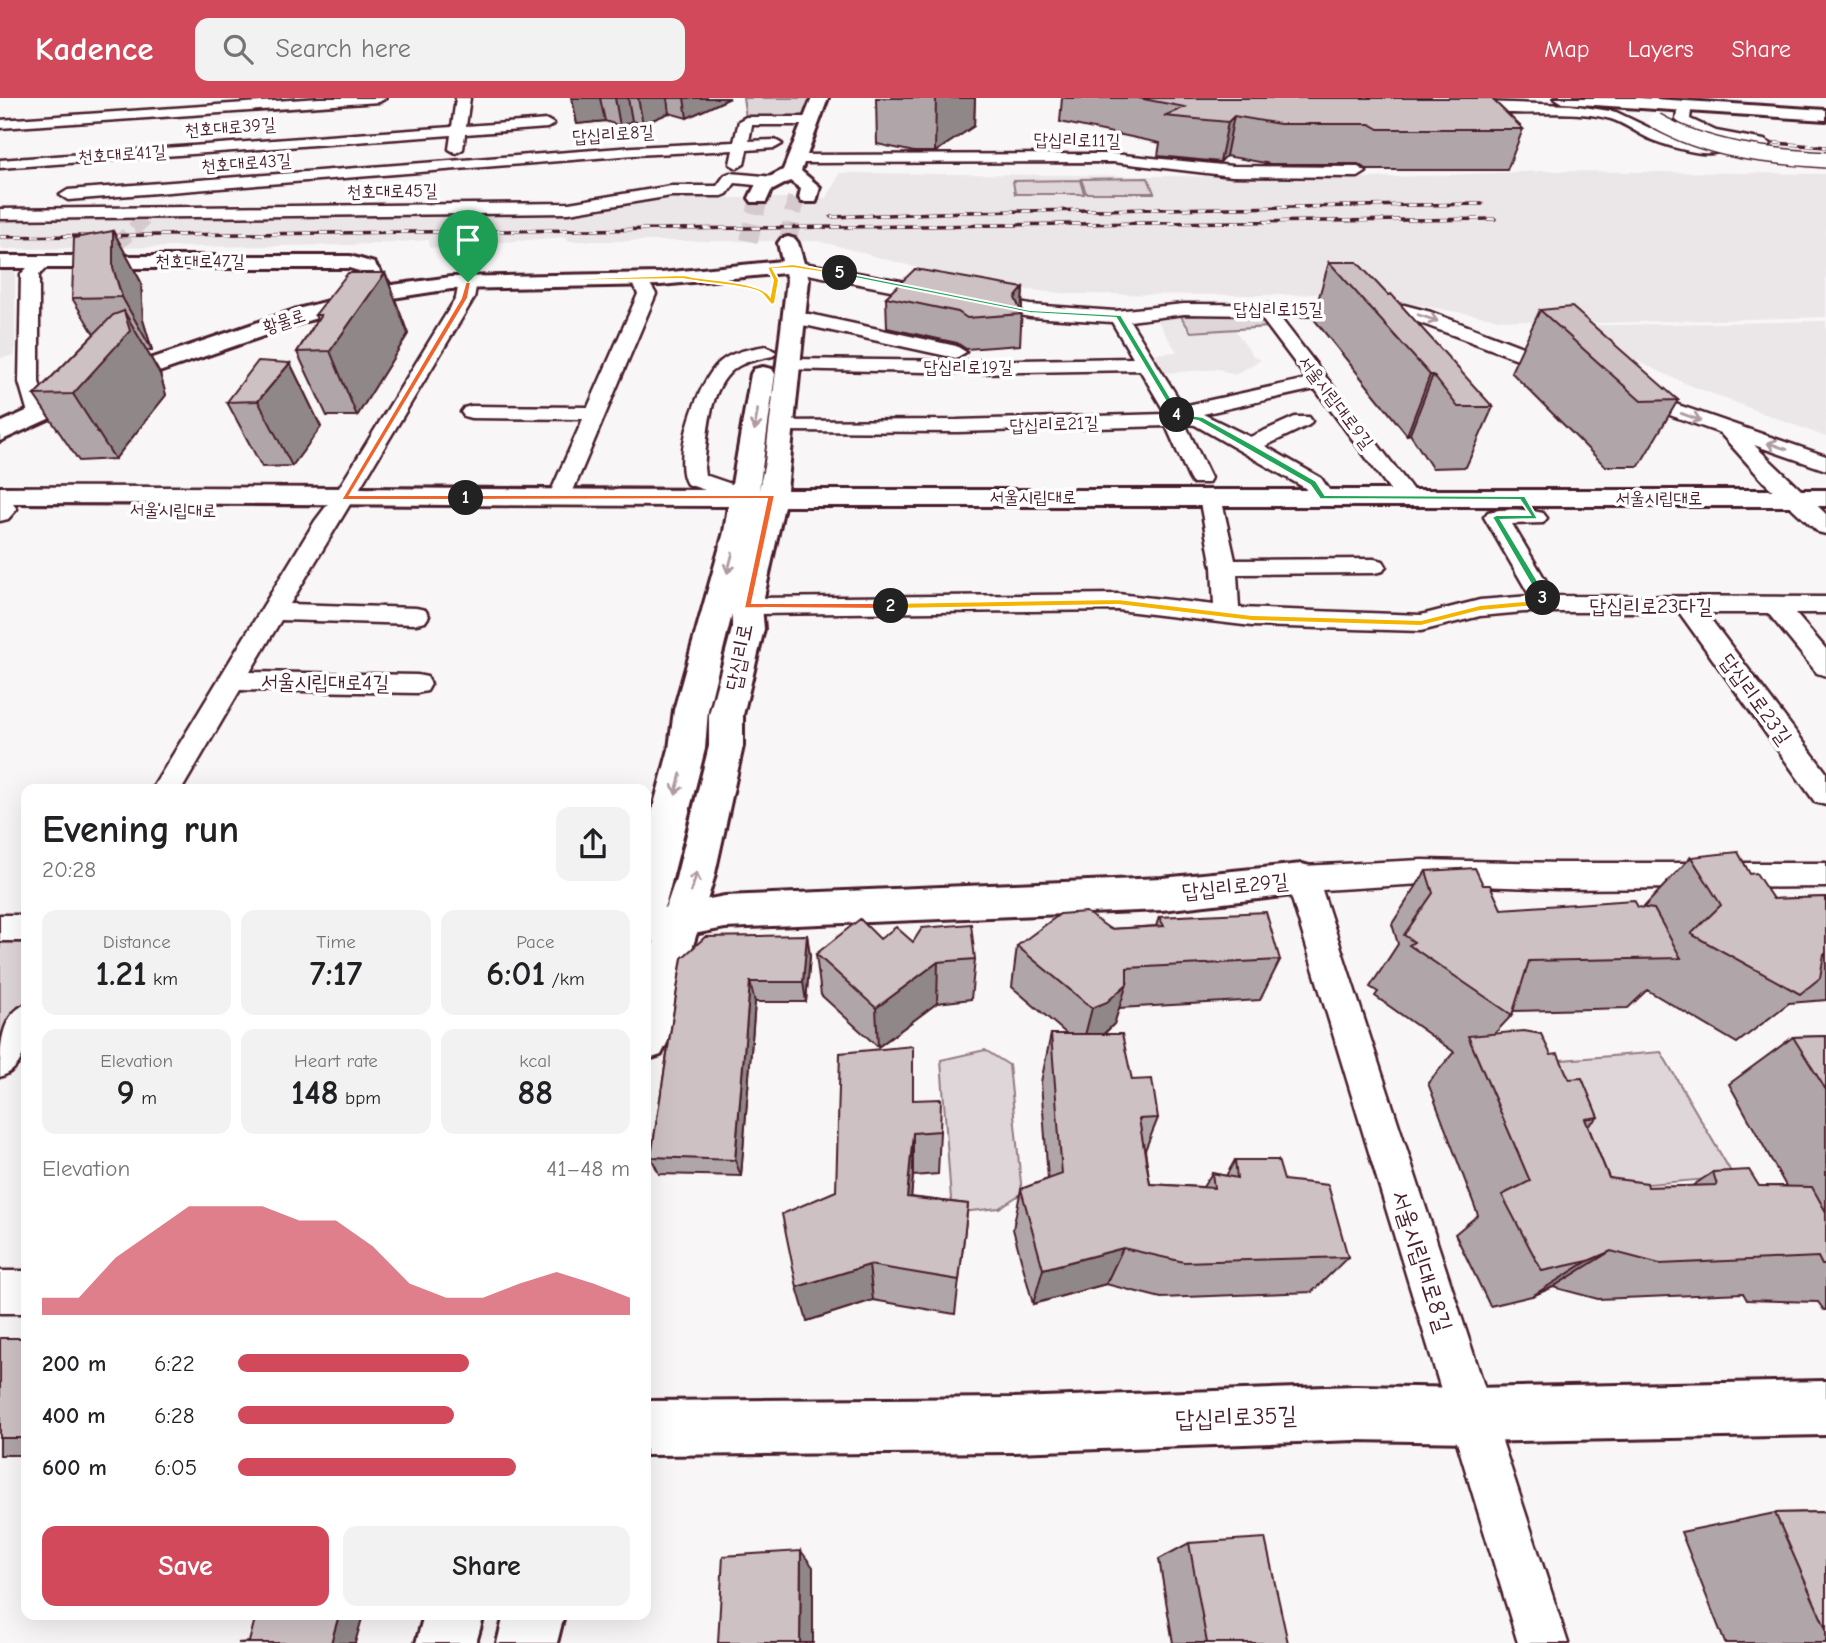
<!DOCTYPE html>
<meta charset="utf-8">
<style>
:root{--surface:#fff;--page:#f2f2f2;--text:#202124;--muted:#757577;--accent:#d1495b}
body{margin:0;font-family:"Comic Neue","Poor Story",sans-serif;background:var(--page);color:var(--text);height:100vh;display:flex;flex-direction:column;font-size:26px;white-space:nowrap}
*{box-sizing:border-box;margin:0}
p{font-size:23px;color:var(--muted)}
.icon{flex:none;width:38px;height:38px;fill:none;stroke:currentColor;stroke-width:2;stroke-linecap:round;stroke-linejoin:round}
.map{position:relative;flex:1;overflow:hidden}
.sheet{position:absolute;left:21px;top:686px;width:630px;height:836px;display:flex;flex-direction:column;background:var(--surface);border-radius:14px;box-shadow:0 7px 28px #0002}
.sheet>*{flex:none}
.pin{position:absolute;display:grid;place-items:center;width:60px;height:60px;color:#fff;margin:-72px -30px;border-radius:50% 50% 50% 0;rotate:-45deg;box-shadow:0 0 7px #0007}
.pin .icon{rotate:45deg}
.km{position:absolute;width:35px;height:35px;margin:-18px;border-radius:50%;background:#222;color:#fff;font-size:19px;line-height:35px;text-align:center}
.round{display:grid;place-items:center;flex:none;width:74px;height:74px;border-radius:14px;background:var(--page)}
.overview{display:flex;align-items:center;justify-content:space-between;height:119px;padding:0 21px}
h1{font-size:38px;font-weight:800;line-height:52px}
.metrics{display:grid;grid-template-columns:repeat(3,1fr);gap:10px;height:119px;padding:7px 21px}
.metrics div{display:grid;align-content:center;border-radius:14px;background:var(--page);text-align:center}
.metrics b{font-size:35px;font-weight:800}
.metrics small{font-size:19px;font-weight:400}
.metrics p{font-size:19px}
.chart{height:196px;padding:14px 21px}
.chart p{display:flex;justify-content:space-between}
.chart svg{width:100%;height:126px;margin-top:7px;fill:var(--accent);opacity:.7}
.action{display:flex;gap:14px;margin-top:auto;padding:14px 21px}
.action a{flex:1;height:80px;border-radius:14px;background:var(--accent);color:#fff;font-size:28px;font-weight:800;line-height:80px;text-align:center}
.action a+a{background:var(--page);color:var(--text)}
ul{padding:0 21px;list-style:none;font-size:23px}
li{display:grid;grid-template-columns:112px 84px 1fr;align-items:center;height:52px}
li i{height:18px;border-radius:9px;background:var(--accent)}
header{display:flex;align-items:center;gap:42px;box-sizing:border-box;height:98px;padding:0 35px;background:var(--accent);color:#fff}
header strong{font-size:33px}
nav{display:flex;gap:38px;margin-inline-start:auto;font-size:24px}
.search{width:490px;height:63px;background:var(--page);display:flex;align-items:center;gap:18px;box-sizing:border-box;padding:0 24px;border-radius:14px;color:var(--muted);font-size:26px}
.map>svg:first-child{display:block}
.built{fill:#ebe6e8}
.green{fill:#ded6d9;stroke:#947a82;stroke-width:2}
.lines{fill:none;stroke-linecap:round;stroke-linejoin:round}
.minor-tunnel{stroke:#d5cbce;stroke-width:15;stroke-dasharray:15 8;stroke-linecap:butt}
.secondary-tunnel{stroke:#d5cbce;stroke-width:18;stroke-dasharray:18 10;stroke-linecap:butt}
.minor-casing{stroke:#4a1f2b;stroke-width:5}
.tertiary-casing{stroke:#4a1f2b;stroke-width:6}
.secondary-casing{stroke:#4a1f2b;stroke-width:6}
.primary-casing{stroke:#4a1f2b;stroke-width:6}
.minor{fill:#fff;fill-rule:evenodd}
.tertiary{fill:#fff;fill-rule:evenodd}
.secondary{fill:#fff;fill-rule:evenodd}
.primary{fill:#fff;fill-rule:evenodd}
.rail-casing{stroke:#4a1f2b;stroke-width:3.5}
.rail{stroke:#fff;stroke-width:2.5;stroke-dasharray:8;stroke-linecap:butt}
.minor-bridge-casing{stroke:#4a1f2b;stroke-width:18;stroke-linecap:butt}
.minor-bridge{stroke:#fff;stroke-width:15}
.wall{fill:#b0a6a9;stroke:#4a1f2b;stroke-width:2}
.shaded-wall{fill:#908789;stroke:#4a1f2b;stroke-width:2}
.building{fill:#cdc1c4;stroke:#4a1f2b;stroke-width:2}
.oneway{stroke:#ae9aa0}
.split-1{fill:#f0652b;stroke:#fff;stroke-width:2}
.split-2{fill:#f0652b;stroke:#fff;stroke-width:2}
.split-3{fill:#f5b400;stroke:#fff;stroke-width:2}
.split-4{fill:#22a559;stroke:#fff;stroke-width:2}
.split-5{fill:#22a559;stroke:#fff;stroke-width:2}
.split-6{fill:#f5b400;stroke:#fff;stroke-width:2}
.labels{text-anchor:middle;stroke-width:7;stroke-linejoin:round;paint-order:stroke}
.far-street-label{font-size:18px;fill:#4a1f2b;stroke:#fff}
.street-label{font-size:21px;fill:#4a1f2b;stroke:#fff}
.near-street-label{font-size:24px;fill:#4a1f2b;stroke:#fff}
</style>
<header>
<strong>Kadence</strong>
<div class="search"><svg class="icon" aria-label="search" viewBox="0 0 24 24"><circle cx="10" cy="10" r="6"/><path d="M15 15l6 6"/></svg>Search here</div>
<nav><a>Map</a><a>Layers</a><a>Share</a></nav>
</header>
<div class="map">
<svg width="1826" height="1545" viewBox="0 0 1826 1545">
<rect width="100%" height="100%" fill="#f8f6f7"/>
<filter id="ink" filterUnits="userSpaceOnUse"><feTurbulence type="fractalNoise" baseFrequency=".0143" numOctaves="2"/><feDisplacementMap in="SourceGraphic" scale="14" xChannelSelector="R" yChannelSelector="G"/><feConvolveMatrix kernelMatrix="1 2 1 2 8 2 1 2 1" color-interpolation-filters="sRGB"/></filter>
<g filter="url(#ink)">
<path class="built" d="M1545,73L1826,76V219L1560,226L1498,221L1345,194L1294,197L1072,196L1009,190L959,181L819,143H569L566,139L429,150V142L352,147L0,151V122L573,114L671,95L722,97L721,100H827L840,75L1373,80Z
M0,171H15V257L0,260Z
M1260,212L1273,230L1235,232L1253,258L1261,262L1234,277L1219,271L1164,275L1153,256L1177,254L1155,219Z
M1826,223V339L1687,286L1561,228Z"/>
<path class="green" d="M743,0H819L812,17L791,21L746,19Z
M1148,80L1154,95H1086L1081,81Z
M1080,82L1084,96H1015L1013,83Z
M1256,213L1268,229L1191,234L1180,217Z
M0,844L26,845V901L0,943Z
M985,952L1009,967L1022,1095L999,1110L952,1115L941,962Z
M1661,954L1734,1079L1587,1091L1525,965Z"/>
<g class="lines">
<path class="minor-tunnel" d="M99,162L150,116"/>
<path class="secondary-tunnel" d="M749,143L759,100
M788,143L796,100"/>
<g class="minor-casing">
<path id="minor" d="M320,0H386L379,4L0,30V22Z
M456,0H470L466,28L547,22L554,26L547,30L465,36L463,51L456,55L449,51L451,37L0,70V62L452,29Z
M1480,4L1571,7L1616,14L1662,36L1688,44L1720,49L1722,52C1711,62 1664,47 1650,41C1637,35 1624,25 1611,21C1567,9 1519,21 1475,11L1473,8Z
M1684,9L1691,13L1690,21L1716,33L1764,42L1771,46L1764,50L1706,39L1687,31L1676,22L1677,13Z
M746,19H810L817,23L810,27H752L749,43L775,42L782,46L775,50L747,52L744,66L737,70L730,66L733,52L634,57L68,102L60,97L68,92L634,49L734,44L739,23Z
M1113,56L1232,68L1358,69L1366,74L1358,79L1232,78L1113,64L796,65L789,61L796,57Z
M730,75L775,79L783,84L775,89L735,85L727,96L722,98H671L569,115L0,121V111L569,105L671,88H717L725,77Z
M44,158L53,163L39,177V284L48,315L45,319H31L28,315L19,284L21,176L38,159Z
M793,163L1030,207L1115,213L1184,206L1404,207L1431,214L1567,266L1570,270L1567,274H1553L1404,219L1278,217L1419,400L1416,405H1400L1315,291L1203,316L1250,339L1295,319H1309L1312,323L1309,327L1265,348L1321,380L1334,399L1331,404H1315L1305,390L1195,327L1188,326L1187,330L1211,380L1208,385H1192L1189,380L1166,328L957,334L782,333L775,331L771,327L775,323L957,322L1166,316L1140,272L973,275L781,271L778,267L788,261L973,263L1133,260L1112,224L1030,219L787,172L784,168ZM1184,216L1259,217L1307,281L1183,308L1130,223Z
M639,177L645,178L656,196L570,400L567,405H551L548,400L583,321L471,320L464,318L461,314L464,310L471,308L588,309L638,196L630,182Z
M468,179L477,184L474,200L290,506L416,510L425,512L429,518L425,524L416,526L281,522L250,574L417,577L427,579L431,586L427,593L417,595L240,592L182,691H152L315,423L334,398L456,200L459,184Z
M793,216H809L956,248L966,254L956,260L809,228L786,226L784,222Z
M766,248L776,254L773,258C760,261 748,262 737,269C707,289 708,339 704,370L705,377L752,393L755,398L752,403L744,405L687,386C671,362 698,282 720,264C733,253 750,251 766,248Z
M1632,291L1826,358V372L1754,347L1826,416V436L1818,434L1764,384L1720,335L1625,301L1622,297L1625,293Z
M1210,392L1218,394L1221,399L1235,462L1374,461L1383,463L1386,468L1383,473L1374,475L1237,476L1239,510L1421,517L1480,502L1530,498L1484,419L1488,414C1504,410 1527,411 1543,415L1547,420L1543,425L1512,426L1555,498L1826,499V515H1795L1826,551V578L1817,575L1768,515H1706L1826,674V707L1815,704L1679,514H1524L1480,518L1421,533L1252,528L1118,512L747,516L738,514L734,508L738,502L747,500L1118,496L1214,507L1212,469L1199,399L1202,394Z
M5,404L13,406L17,411L8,421L0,423V405Z
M1422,762L1558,765H1826V789L1558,791L1422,786L1322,792L1568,1545H1518L1286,781L1291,772L1302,768Z
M0,817H26V843H0Z
M26,906C27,934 31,968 0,979C0,951 0,917 26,906Z
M0,1173H26V1215H0Z"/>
</g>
<g class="tertiary-casing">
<path id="tertiary" d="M0,158H350L374,165L396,195L393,200H377L359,173L349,170H0Z
M1302,766L1316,770L1321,781L1316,792L1302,796L1162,812L725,830L646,845V813L725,798L1162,780Z
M1826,1283V1337L1471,1344L1355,1342L1014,1354L646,1357V1303L1014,1300L1355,1288L1471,1290Z"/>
</g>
<g class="secondary-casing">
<path id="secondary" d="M812,0H828L801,73L820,89L816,104H802L799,100L801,91L790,83L771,93L766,104H752L749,100L756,86L783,72Z
M788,139L795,141L798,145L809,182L787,392H1826V408H784L762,508L764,531L743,617V648L714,780L677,899L668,943L661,957L646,962V867L676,780L709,648V617L732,531V516L708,612L705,651L666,805L660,816L646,821V736L669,651L674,612L724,434L728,408C485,408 243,405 0,405V389C244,388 487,392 731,392L751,276L754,271L763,269L772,271L775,276L759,392L765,364L787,182L785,175L661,187L451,191L386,201L310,222L130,284L0,343V325L112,274L294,212L385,188L451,179L661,175L782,163L778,145L781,141Z
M424,1517H484L476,1545H416Z
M504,1517H564L557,1545H497Z"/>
</g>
<g class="primary-casing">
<path id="primary" d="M1555,0H1639L1826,12V22L1563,5Z"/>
</g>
<use href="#minor" class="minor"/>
<use href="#tertiary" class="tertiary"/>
<use href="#secondary" class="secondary"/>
<use href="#primary" class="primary"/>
<g class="rail-casing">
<path id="rail" d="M1775,45L1826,49
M831,119L967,114L1482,106
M0,139L1495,121"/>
</g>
<use href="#rail" class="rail"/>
<g class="minor-bridge-casing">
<path id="minor-bridge" d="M1656,23C1709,53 1766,58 1826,62"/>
</g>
<use href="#minor-bridge" class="minor-bridge"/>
</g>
<path class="wall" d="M572,0H730L687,20L669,15L643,26L632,23L620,28L605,23L577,26Z
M876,0H975L974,28L935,54H914L877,46Z
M1062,0H1491L1523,31L1507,72H1367L1358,66H1271L1226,58L1220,64L1158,58L1160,45L1060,24Z
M113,133L141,184L143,222L152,252H146L160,276L166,297L115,361L79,363L34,297L94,236L72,200Z
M1329,164L1493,309L1466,369L1432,370L1410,336L1407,337L1313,220Z
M385,175L408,236L357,318H327L297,254L317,222L315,217Z
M1023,190L1020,247L966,251L957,245L887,230L886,199Z
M1540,212L1678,302L1639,368H1605L1511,274Z
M290,265L321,329L292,368L262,369L227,304Z
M1691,759L1750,776L1773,801L1826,799V902L1789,905L1737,945L1647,892L1628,910L1513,913L1512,917L1495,935L1551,957L1598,1019L1588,1028L1609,1080L1648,1089L1692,1088L1713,1074L1759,1088H1786L1729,986L1793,939L1826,938V1212H1824L1818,1204L1747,1202L1743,1195L1598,1201L1553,1189L1532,1198L1490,1208L1455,1136L1478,1117L1428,985L1454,954L1375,898L1378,894L1370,889L1398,846L1392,826L1426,773L1483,787L1501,811L1643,810Z
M1159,819L1280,862L1260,902L1119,910L1114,926L1104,936L1132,982L1158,1020L1145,1052L1150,1086L1203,1089L1212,1075L1226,1078L1235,1062L1284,1082L1348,1159L1312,1194L1161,1200L1106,1186L1033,1206L1013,1131L1021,1091L1048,1081L1041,984L1051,936H1067L1012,889L1017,848L1110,831L1156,828Z
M807,837L810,858L806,904H755L741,1078L659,1076L651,1059L682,860Z
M880,841L913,844L975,861L971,901L937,905L878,949L821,897L816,856Z
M913,1002L940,1033L938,1076L913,1078L911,1099L968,1106L955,1216L873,1202L807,1223L836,1093Z
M0,1240H26V1357H0Z
M1826,1414V1545H1725L1681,1434L1775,1415Z
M1189,1445L1288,1545H1173L1159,1461Z"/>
<path class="shaded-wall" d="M572,0H600L605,23L577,26Z
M615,0H628L632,23L620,28Z
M638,0H667L669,15L643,26Z
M684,0H730L687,20Z
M936,0H975L974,28L935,54Z
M1234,18L1226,58L1220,64L1228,24Z
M113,133L141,184L143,222L152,252L122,199L113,170Z
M385,175L408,236L357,318L330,253Z
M1023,190L1021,217L1015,200Z
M124,213L160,276L166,297L115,361L73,296Z
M290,265L321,329L292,368L258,303Z
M1430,277H1433L1410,336L1407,337Z
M807,837L810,858L806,904L803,884Z
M938,864L937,905L878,949L876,910Z
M750,884L755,904L741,1078L735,1062Z
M1127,886L1114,926L1096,943L1082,949L1092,910Z
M913,1035V1078L908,1138L907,1099Z
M1123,1150L1106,1186L1033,1206L1043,1171Z
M1611,1153L1553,1189L1532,1198L1588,1163Z
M869,1167L873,1202L807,1223L797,1189Z
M801,1453L813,1469V1545H800Z
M339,1517H363L355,1545H331Z"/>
<path class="building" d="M1138,0H1491L1523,31H1379L1370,26H1280L1234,18L1228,24L1164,18L1185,9Z
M113,133V170L122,199L72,200L74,140Z
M1329,164H1357L1388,197L1391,196L1493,309H1458L1433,277H1430Z
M915,171L1023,190L1015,200L1022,216L967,220L958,214L886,199Z
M348,175H385L330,253L297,254L321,217H315Z
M1572,209L1678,302L1641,303L1540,212Z
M124,213L130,233L73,296L34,297L113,217Z
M258,263L290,265L258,303L227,304Z
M1738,754L1750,776L1756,775L1773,801L1826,799V856H1824L1820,880L1800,896L1691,836L1721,807L1691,759Z
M1475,770L1483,787H1490L1501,811L1634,802L1638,809L1654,811L1681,860L1529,863L1512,917L1409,847L1414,844L1404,837L1433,795L1426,773Z
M1086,814L1110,831L1164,828L1159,819L1266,814L1280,862L1127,870V886L1107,904L1092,910L1017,848L1060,816Z
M860,821L880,841L896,829L913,844L922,830L971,826L975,861L938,864L876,910L816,856Z
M807,837L803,884H750L735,1062L651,1059L682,860L705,839Z
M1524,933L1541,936L1551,957L1558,956L1569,981L1582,980L1598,1019L1585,1021L1609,1080L1647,1085L1648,1089L1717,1087L1713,1074L1749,1072L1759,1088L1812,1089L1826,1114V1167H1822L1818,1159L1660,1166L1611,1153L1588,1163L1542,1173L1502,1097L1530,1083L1468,938Z
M1051,936H1122L1132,982L1152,981L1158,1020L1139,1021L1150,1086L1214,1090L1212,1075L1237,1080L1235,1062H1278L1284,1082L1328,1087L1348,1159L1184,1164L1123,1150L1043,1171L1021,1091L1062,1076Z
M1826,938V992L1793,939Z
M913,948V1002L941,1001L940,1033L913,1035L907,1099L968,1106L959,1182L869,1167L797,1189L782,1116L836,1093L840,955Z
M0,1240H26V1340H0Z
M1826,1414V1531L1775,1415Z
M1265,1440L1288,1545H1207L1189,1445Z
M801,1453L800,1545H718L723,1458Z
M256,1517H339L331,1545H238L249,1544Z"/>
<defs><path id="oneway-shaft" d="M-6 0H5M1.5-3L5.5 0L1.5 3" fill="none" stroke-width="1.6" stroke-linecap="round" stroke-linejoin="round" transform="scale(1.75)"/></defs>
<g class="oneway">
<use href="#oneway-shaft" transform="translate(1428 220) rotate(18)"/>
<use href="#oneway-shaft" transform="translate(1691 319) rotate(20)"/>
<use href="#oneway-shaft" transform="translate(756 322) rotate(99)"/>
<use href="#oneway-shaft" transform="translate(1777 348) rotate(-161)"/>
<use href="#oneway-shaft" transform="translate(730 465) rotate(105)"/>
<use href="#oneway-shaft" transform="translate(678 686) rotate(105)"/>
<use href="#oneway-shaft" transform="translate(694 784) rotate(-74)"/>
</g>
</g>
<path class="split-1" d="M466,183L471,184L468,200L350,397H466L470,400L466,402H341L461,200Z"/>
<path class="split-2" d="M466,397H775L752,505H891L896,508L891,511L744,510L767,401L463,402Z"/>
<path class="split-3" d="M1540,498H1546L1551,510L1524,509L1480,513L1421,528L1252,523L1118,507L891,511L887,508L891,505L1118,501L1252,517L1421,522L1480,507L1524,503L1541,505Z"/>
<path class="split-4" d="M1177,315L1203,319L1252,346L1316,383L1325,397L1525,398L1538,421L1501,422L1548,500L1540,502L1492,419L1496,417H1530L1520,402L1320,401L1310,387L1198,323L1175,319Z"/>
<path class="split-5" d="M837,173L1030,212L1121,217L1181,317L1177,319L1174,317L1116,220L1030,215L840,177Z"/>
<path class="split-6" d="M793,166L843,175L840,177L793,170L773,171L779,182L775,205L772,207C768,204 765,198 761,195C752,188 699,185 683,181L465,184L684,177C705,183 758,182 770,198L773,182L767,169Z"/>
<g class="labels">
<g class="far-street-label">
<text transform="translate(230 29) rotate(-4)" y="6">천호대로39길</text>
<text transform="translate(613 36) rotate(-4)" y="6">답십리로8길</text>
<text transform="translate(1077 42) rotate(1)" y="6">답십리로11길</text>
<text transform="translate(122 56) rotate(-4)" y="6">천호대로41길</text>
<text transform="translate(246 65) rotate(-4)" y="6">천호대로43길</text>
<text transform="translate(392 93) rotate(-1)" y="6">천호대로45길</text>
<text x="200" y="169">천호대로47길</text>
<text x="1278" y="217">답십리로15길</text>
<text transform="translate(284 223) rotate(-18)" y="6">황물로</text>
<text x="968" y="275">답십리로19길</text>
<text transform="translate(1336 304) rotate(53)" y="6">서울시립대로9길</text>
<text transform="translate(1054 326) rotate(-2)" y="6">답십리로21길</text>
<text x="1033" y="405">서울시립대로</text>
<text x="1659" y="406">서울시립대로</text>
<text transform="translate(173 412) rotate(1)" y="6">서울시립대로</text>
</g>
<g class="street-label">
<text x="1651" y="515">답십리로23다길</text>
<text transform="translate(739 559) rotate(-79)" y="7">답십리로</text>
<text transform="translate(325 584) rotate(1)" y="7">서울시립대로4길</text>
<text transform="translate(1756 601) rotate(54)" y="7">답십리로23길</text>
<text transform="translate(1235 788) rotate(-6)" y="7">답십리로29길</text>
</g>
<g class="near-street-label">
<text transform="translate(1422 1163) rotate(72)" y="8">서울시립대로8길</text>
<text transform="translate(1236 1319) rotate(-2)" y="8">답십리로35길</text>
</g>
</g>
</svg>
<div class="pin" style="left:468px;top:184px;background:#1e9e55"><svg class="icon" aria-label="arrive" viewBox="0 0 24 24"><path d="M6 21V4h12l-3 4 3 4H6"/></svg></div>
<b class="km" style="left:466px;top:400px">1</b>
<b class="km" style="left:891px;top:508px">2</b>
<b class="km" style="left:1543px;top:500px">3</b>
<b class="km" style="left:1177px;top:317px">4</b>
<b class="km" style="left:840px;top:175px">5</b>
<section class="sheet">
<div class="overview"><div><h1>Evening run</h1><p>20:28</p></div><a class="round"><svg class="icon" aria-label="share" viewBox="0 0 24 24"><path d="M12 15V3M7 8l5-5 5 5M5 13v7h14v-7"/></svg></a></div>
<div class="metrics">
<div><p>Distance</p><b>1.21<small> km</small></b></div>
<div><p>Time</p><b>7:17</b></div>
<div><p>Pace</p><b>6:01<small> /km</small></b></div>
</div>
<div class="metrics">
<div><p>Elevation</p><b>9<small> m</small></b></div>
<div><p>Heart rate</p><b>148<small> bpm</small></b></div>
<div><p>kcal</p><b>88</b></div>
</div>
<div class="chart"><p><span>Elevation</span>41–48 m</p>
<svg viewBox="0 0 160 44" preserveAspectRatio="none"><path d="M0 44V38L10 38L20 24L30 15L40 6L50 6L60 6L70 11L80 11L90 20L100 33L110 38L120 38L130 33L140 29L150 33L160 38V44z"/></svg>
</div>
<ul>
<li><b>200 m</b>6:22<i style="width:59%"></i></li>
<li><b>400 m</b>6:28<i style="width:55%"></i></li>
<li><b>600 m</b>6:05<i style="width:71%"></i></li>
</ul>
<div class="action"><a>Save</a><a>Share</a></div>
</section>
</div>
